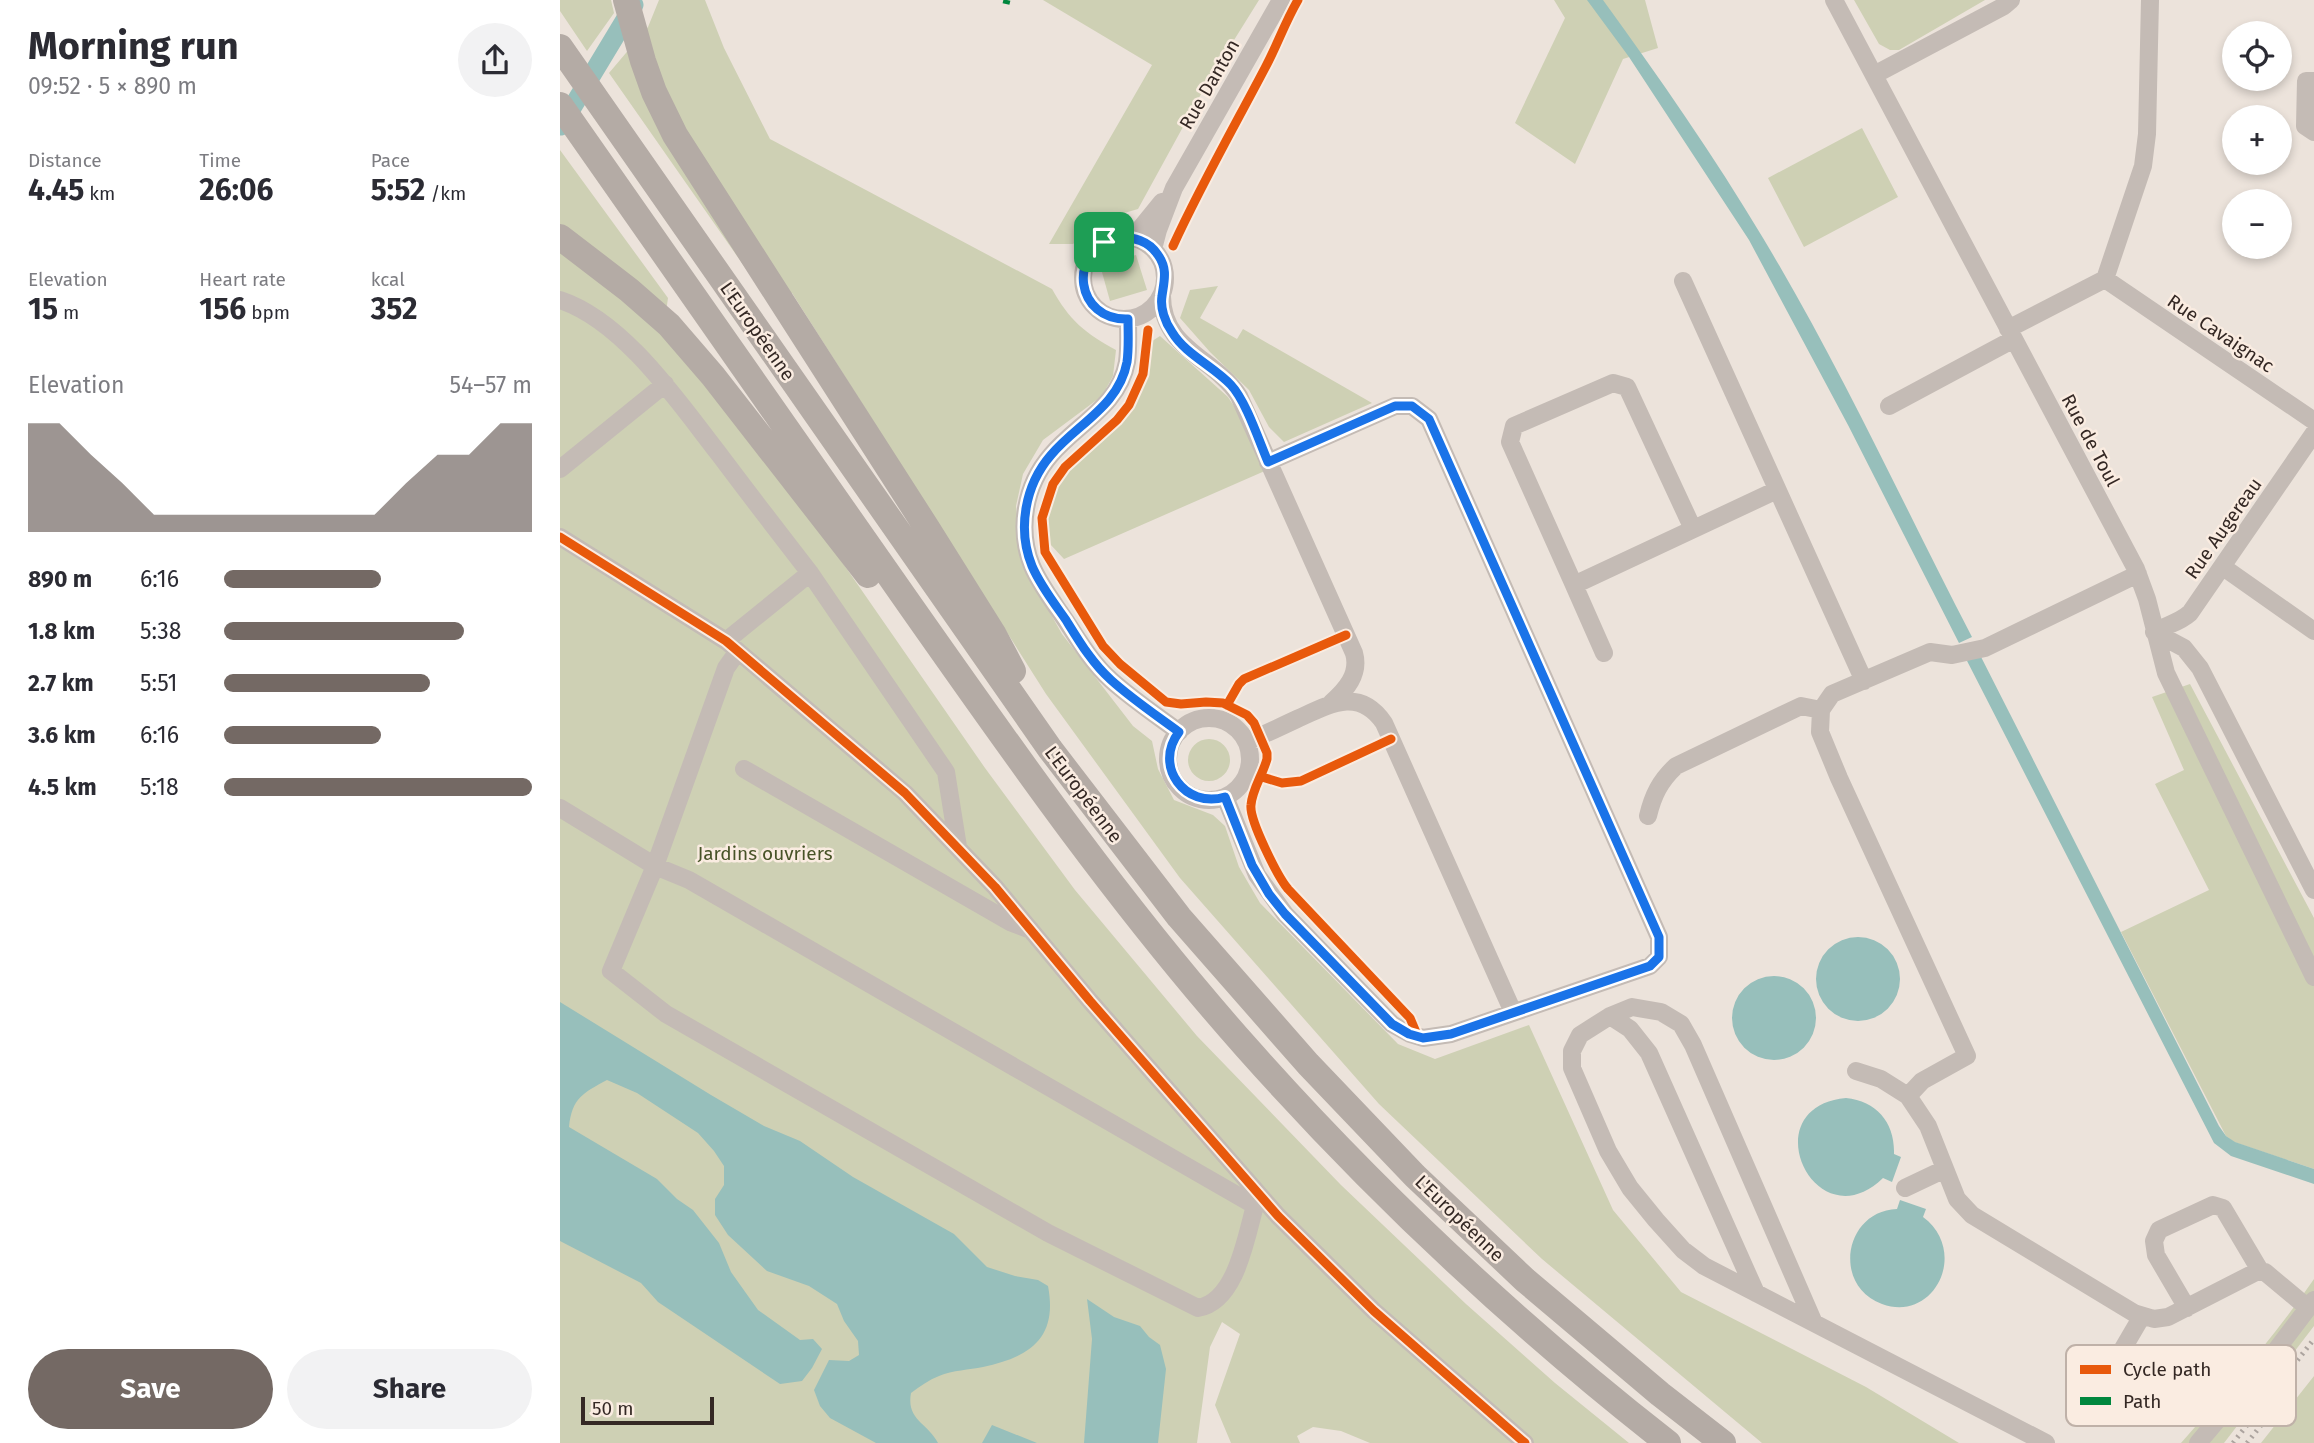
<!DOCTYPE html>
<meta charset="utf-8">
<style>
:root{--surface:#fff;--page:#f2f2f3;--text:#2b2b33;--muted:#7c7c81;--accent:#746964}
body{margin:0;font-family:"Fira Sans",sans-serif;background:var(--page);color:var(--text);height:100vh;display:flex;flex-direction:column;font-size:26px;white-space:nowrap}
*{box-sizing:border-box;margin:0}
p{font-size:23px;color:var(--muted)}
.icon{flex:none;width:38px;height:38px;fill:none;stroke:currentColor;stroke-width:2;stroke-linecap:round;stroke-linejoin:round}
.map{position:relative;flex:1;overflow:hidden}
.sheet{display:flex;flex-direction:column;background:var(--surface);width:560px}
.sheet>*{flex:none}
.tools{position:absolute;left:1662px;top:21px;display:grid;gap:14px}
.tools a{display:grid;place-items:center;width:70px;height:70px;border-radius:50%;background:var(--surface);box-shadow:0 4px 10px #0003;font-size:35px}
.scale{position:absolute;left:21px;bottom:18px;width:133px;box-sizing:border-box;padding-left:7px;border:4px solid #342824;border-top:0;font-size:19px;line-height:24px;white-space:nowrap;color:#342824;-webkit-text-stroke:5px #faece1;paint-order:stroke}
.pin{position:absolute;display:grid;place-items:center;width:60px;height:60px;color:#fff;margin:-30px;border-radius:14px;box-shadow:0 4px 10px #0006}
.round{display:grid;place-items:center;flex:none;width:74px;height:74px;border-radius:37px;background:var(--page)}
.headline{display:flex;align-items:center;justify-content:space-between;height:119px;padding:0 28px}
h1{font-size:38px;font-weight:700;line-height:52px}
.metrics{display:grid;grid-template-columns:repeat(3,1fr);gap:10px;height:119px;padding:7px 28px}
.metrics div{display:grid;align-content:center}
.metrics b{font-size:30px;font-weight:700}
.metrics small{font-size:19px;font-weight:400}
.metrics p{font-size:19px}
.chart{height:196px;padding:14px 28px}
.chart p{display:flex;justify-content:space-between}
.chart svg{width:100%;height:126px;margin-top:7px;fill:var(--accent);opacity:.7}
.button{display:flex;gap:14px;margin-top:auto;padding:14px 28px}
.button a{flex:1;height:80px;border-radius:42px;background:var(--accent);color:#fff;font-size:28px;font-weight:700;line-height:80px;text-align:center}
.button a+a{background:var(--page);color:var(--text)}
ul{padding:0 28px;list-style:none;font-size:23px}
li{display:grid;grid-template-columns:112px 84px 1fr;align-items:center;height:52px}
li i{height:18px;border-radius:9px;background:var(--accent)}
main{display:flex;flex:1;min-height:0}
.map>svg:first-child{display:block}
.green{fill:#ced0b4}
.water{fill:#97bfbb}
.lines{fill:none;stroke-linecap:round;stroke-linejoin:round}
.canal{stroke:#97bfbb;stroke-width:19}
.minor{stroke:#c4bbb5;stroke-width:18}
.highway{stroke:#b4aba5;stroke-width:26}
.rail{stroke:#aca49f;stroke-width:5;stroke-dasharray:2 5;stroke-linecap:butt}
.quiet{stroke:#00873e;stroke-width:7;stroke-dasharray:14 7;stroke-linecap:butt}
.cycleway-casing{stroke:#faece1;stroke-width:13}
.cycleway{stroke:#e8590c;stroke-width:9}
.route-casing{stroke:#fff;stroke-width:14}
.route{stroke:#1a73e8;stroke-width:9}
.labels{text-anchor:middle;stroke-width:5;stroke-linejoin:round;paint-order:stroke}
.street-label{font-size:19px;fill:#342824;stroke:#faece1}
.park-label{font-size:19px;fill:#475327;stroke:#faece1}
.key{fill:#faece1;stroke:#bfb1a8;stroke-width:2}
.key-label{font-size:19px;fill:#342824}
</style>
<main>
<section class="sheet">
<div class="headline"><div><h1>Morning run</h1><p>09:52 · 5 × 890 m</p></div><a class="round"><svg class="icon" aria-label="share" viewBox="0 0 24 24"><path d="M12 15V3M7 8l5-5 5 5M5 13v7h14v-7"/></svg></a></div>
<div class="metrics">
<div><p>Distance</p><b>4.45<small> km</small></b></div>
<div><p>Time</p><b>26:06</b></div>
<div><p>Pace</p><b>5:52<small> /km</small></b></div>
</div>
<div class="metrics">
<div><p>Elevation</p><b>15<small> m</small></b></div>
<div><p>Heart rate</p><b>156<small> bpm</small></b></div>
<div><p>kcal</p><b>352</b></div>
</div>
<div class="chart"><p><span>Elevation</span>54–57 m</p>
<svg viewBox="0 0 160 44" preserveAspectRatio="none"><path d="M0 44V6L10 6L20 17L30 27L40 38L50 38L60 38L70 38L80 38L90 38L100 38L110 38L120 27L130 17L140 17L150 6L160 6V44z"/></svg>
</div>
<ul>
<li><b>890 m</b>6:16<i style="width:51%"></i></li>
<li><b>1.8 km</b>5:38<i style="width:78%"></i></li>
<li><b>2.7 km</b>5:51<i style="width:67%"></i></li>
<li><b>3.6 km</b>6:16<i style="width:51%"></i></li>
<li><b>4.5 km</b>5:18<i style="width:100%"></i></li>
</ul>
<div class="button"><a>Save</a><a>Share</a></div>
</section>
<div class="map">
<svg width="1754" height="1443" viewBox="0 0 1754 1443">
<rect width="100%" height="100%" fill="#ece3db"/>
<path class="green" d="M0,0H51L54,13L27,51L0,11Z
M99,0H145L164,48L210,139L492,289C509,320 526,334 556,350L553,376L542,396L483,440L463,474L456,506L463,565L502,634L573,726L592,741L598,769L614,800L653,815L665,826L679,867L700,903L838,1044L875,1059L969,1025L1053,1210L1121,1292L1306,1387L1399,1443H1202L982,1259L819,1104L620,878L486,694L232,293L212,306L49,73L88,27Z
M483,0H699L646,85L578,209L544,219L513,244H489L592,65Z
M994,0H1085L1098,48L1063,59L1015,164L955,123L1005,18Z
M1294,0H1425L1339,50H1330L1319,44Z
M1302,128L1338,197L1244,247L1208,178Z
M0,150L108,298L103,333L264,536L425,768L515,890L637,1036L781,1185L906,1304L995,1383L1069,1443H810L781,1431L753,1427L737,1436L740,1443H671L655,1405L680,1334L662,1322L650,1347L637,1443H0Z
M576,255L587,290L550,301L540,265Z
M658,286L640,318L677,339L683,329L812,403L724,442L709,427L689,390L650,352L620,318L630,290Z
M600,336L668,397L687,426L707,470L504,559L490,544L484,520L491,487L510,457L556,417L574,396L583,347Z
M1630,684L1754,918V1169L1674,1142L1666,1136L1561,932L1649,890L1595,784L1624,770L1592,697Z
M628 760a21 21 0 1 1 42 0a21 21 0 1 1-42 0Z
M1754,1279V1326L1664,1443H1621C1668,1390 1714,1337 1754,1279Z
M1754,1376V1443H1701Z"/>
<path class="water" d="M1027,0H1043C1099,77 1154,156 1203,238C1280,366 1343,504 1412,637L1399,643L1288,425L1189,240L1069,57Z
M1417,649L1659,1126L1666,1136L1675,1142L1754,1169V1184L1671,1156L1654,1143L1404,655Z
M1256 979a42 42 0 1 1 84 0a42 42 0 1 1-84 0Z
M1172 1018a42 42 0 1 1 84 0a42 42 0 1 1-84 0Z
M0,1002L151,1095L204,1126L240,1141L293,1177L394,1234L427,1267L455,1276L478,1280L488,1286C498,1338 470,1357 423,1367C409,1370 393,1370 379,1376C369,1380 360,1386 351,1393C346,1420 368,1423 378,1443H316L270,1418L260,1406L254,1390L269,1360L289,1361L299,1355L298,1341L284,1321L277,1304L249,1286L207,1271L168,1235L155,1215V1199L164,1185V1166L154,1151L138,1133L77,1093L47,1080C23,1093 12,1098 9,1127L97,1179L117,1199L133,1210L159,1243L171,1272L198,1310L240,1340L253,1339L262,1349L252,1368L242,1381L220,1384L98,1302L81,1283L0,1241Z
M1286,1098C1317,1101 1335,1123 1334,1154L1341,1157L1332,1182L1323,1178C1255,1244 1191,1107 1286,1098Z
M1340,1200L1366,1209L1363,1217C1409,1251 1375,1323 1322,1304C1272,1286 1284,1211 1337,1209Z
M527,1299L554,1317L580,1326L589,1337L600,1345L606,1369L598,1443H524L532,1339Z
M432,1425L477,1443H422Z"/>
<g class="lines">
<path class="canal" d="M1,126L74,5"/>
<path class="minor" d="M1274,0L1576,569L1587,599L1606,673L1754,977
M1314,75L1444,6L1451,0
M1754,81H1746L1745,126L1754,132
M523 278a41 41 0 1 1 82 0a41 41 0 1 1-82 0Z
M568,238L580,229L602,202
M593,249L598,230L614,188L721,0
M1545,279L1754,421
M1123,281L1304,681
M602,296C602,349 655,358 679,396L794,653C800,674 786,690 771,703
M0,300C64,321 119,403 159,454C189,494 219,533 250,573
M568,319C568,334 569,348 567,362C559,406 517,424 491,455C465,485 457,529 472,566C480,585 494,603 506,621C519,641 532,663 551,680C572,699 596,715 619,732
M1448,329L1545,279L1583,166L1587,134L1590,0
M1329,406L1454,339
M0,469L105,384
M1133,529L1067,387L1053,383L954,426L950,442L1014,585L1217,490
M0,537L166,641L345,793L435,887L530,1001L718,1216L814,1311L965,1443
M1663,567L1754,631
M1578,574L1425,648L1392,655L1370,652L1272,694L1261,710L1260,732L1279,778L1407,1056L1362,1081L1348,1096L1368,1126L1397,1199L1412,1215L1574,1313L1594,1319L1608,1317L1696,1272H1705L1748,1308
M1014,585L1044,653
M1594,632L1624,648L1640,668L1754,890
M1594,632C1606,625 1619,623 1630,613L1754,433
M166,641L250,573L386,772L398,847
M178,651L166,668L95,866L129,880L694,1205
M608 759a41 41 0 1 1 82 0a41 41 0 1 1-82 0Z
M687,742C703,735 720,727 737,719C768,705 799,686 824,723L953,1012
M184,769L450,922L471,930
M665,797L697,875L725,914L832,1024L850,1034L863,1038L891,1034L1090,966L1099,957V937L869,419L852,406H835L708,462
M0,808L95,866L51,971L106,1014L488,1233L638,1308C679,1301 687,1229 698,1195
M1088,816C1093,795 1100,781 1116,766L1241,706L1261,710
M1050,1016L1070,1029L1089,1053L1196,1293
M1296,1071L1321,1079L1348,1096
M1345,1188L1385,1169
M1627,1308L1596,1255L1594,1241L1599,1230L1653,1205L1663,1208L1701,1272
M1254,1323L1133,1045L1121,1024L1101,1012L1072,1007L1050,1016L1020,1035L1012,1051V1068L1048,1151L1070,1188L1096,1220L1123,1250L1144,1266L1486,1443
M1534,1398L1582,1316
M1638,1443L1717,1349L1754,1300"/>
<path class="highway" d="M66,0L83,61L94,92L115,135L367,528L434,635L453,671
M0,47L490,749L619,917L748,1064L855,1176L965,1280L1100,1394L1163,1443
M0,105C117,273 234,441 352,608C458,759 564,910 687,1048C815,1192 956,1324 1108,1443
M0,237L69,290L109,325L153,376L308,575"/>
<path class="rail" d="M1673,1443L1754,1339
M1687,1443L1724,1396"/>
<path class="quiet" d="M446,4L447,0"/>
<g class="cycleway-casing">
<path id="cycleway" d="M613,246C641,185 674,127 705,68C717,46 725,22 738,0
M588,330L583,374L569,405L557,420L505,467L493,484L482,518L485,552L543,646L560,664L606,702L621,704L646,702L663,703L687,715L694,723L707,753V759C703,774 692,790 691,805C689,820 718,877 728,889L850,1018L858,1037
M0,537L166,641L345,793L435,887L530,1001L718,1216L814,1311L965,1443
M667,705L679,684L684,679L786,635
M702,777L722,783L741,781L831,739"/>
</g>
<use href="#cycleway" class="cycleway"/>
</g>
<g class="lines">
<g class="route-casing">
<path id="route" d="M556,238C573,236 589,241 598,255C608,269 604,281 602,296C600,308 605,322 612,332C625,354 653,366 671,385C686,401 699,441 708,462L835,406H852L869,419L1099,937V957L1090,966L891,1034L863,1038L849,1034L832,1024L725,914L709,894L692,865L665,797C625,809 593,766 619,732C596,715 572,699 551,680C532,663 519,641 506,620C494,603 480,585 472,566C457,529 465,485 491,455C517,424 559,406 567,362C569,348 568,333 568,319C516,321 506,252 556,238Z"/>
</g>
<use href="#route" class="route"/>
</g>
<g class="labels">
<g class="street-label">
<text transform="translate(649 84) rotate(-60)" y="7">Rue Danton</text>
<text transform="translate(198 331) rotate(55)" y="7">L'Européenne</text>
<text transform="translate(1661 333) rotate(34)" y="7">Rue Cavaignac</text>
<text transform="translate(1531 440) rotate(62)" y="7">Rue de Toul</text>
<text transform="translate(1663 528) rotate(-55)" y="7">Rue Augereau</text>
<text transform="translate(524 794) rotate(53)" y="7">L'Européenne</text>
<text transform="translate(900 1218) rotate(44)" y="7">L'Européenne</text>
</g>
<g class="park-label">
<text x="205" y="860">Jardins ouvriers</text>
</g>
</g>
<rect x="1506" y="1345" width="230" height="81" rx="10" class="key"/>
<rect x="1520" y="1365" width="31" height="9" fill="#e8590c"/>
<rect x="1520" y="1397" width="31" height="8" fill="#00873e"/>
<g class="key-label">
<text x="1563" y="1376">Cycle path</text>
<text x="1563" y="1408">Path</text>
</g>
</svg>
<div class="tools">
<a><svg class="icon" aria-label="locate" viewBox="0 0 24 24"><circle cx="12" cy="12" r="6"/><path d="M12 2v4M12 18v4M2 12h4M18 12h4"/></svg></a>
<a>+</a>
<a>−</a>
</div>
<div class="scale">50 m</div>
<div class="pin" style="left:544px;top:242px;background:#1e9e55"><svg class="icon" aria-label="arrive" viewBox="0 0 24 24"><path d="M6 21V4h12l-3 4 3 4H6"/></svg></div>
</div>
</main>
